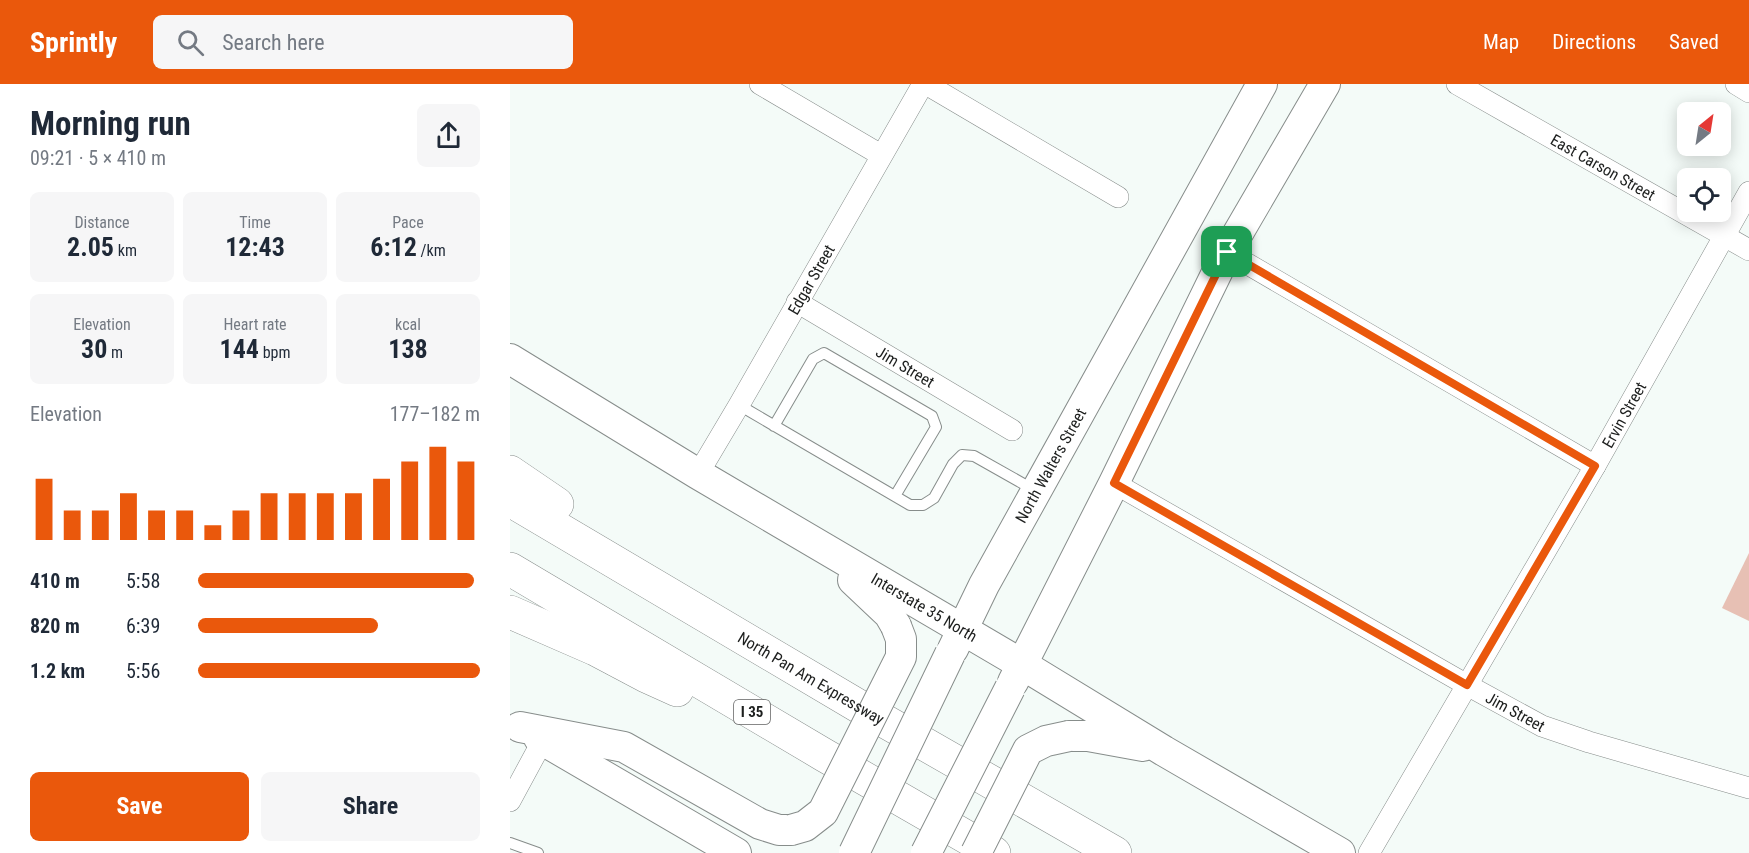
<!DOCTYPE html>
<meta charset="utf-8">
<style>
:root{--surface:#fff;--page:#f6f6f7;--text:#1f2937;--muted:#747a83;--accent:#ea580c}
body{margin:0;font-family:"Roboto Condensed",sans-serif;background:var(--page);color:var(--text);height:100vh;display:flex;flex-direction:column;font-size:22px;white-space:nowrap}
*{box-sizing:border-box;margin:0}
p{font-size:20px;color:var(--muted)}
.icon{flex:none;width:33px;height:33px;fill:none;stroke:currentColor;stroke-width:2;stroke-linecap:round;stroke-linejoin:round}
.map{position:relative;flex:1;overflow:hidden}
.drawer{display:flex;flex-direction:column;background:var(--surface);width:510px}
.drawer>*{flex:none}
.needle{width:39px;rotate:30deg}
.fabs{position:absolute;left:1167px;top:18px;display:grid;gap:12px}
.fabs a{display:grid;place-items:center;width:54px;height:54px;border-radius:9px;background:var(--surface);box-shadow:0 3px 15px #0003;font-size:30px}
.pin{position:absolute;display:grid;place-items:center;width:51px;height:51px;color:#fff;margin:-26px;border-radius:12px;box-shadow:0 3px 9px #0006}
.round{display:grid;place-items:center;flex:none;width:63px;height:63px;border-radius:9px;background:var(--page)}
.overview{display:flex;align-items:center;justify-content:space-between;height:102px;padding:0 30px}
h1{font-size:33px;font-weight:700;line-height:45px}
.metrics{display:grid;grid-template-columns:repeat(3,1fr);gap:9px;height:102px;padding:6px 30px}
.metrics div{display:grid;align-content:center;border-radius:9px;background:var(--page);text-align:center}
.metrics b{font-size:26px;font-weight:700}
.metrics small{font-size:16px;font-weight:400}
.metrics p{font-size:16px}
.chart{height:168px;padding:12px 30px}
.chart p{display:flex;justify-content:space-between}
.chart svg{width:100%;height:108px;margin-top:6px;stroke:var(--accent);stroke-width:6}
.action{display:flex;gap:12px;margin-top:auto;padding:12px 30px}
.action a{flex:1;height:69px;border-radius:9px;background:var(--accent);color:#fff;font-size:24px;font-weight:700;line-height:69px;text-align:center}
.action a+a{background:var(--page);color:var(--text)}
ul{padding:0 30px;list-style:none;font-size:20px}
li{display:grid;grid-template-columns:96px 72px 1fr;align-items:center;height:45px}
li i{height:15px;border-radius:8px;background:var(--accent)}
header{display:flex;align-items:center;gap:36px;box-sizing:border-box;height:84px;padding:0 30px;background:var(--accent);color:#fff}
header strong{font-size:28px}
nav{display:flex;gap:33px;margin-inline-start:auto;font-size:21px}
.search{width:420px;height:54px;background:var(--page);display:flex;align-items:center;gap:15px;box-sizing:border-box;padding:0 21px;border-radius:9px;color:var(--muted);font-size:22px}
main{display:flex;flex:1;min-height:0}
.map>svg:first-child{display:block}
.green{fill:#e7c0b4}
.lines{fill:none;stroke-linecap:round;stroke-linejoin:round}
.service-casing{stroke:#878d8b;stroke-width:12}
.minor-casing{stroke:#878d8b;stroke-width:22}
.secondary-casing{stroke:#878d8b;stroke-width:32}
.motorway-casing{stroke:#878d8b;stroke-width:34}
.service{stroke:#fff;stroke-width:10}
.minor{stroke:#fff;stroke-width:21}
.secondary{stroke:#fff;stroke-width:30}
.motorway{stroke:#fff;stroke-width:33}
.secondary-bridge-casing{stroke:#878d8b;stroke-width:32;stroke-linecap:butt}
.secondary-bridge{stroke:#fff;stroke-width:30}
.route-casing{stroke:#fff;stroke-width:12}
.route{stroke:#ea580c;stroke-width:8}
.labels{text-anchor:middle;stroke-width:6;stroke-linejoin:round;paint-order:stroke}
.shield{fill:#fff;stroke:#616262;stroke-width:1.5}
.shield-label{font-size:15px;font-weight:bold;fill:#1d1f1e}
.street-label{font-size:16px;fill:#1d1f1e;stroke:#fff}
</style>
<header>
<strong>Sprintly</strong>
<div class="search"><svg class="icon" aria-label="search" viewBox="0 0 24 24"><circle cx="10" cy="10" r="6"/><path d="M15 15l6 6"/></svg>Search here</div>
<nav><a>Map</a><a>Directions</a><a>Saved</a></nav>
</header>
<main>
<section class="drawer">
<div class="overview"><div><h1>Morning run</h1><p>09:21 · 5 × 410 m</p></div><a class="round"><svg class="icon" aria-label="share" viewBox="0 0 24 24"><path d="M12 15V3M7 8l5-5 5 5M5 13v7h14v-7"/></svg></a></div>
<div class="metrics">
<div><p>Distance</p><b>2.05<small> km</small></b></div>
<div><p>Time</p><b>12:43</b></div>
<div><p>Pace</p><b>6:12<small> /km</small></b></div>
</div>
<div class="metrics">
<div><p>Elevation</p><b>30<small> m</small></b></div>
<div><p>Heart rate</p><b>144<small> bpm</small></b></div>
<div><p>kcal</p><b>138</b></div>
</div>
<div class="chart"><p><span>Elevation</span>177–182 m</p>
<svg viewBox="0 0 160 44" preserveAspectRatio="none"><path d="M5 44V19M15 44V32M25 44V32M35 44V25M45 44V32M55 44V32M65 44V38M75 44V32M85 44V25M95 44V25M105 44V25M115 44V25M125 44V19M135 44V12M145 44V6M155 44V12"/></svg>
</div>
<ul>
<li><b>410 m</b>5:58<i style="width:98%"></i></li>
<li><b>820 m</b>6:39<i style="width:64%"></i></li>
<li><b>1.2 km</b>5:56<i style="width:100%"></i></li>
</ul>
<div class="action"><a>Save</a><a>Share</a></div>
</section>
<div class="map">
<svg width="1239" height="769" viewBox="0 0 1239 769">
<rect width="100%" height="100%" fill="#f4fbf8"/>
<path class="green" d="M1239,469V537L1212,524Z"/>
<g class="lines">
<g class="service-casing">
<path id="service" d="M229,321L400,421H413L424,414L443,380L452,371L464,372L526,407
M264,342L303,275L314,269L422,332L426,343L385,412
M0,759L28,769"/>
</g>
<g class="minor-casing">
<g id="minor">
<path d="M250,0L371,71"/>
<path d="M416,0L608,113"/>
<path id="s1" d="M947,0L1239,166"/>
<path d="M1226,0L1239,8"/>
<path d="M717,168L1085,382"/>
<path id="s2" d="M287,218L502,346"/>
<path id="s3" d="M188,390L229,321L413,0"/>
<path id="s4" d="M604,399L957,601L1032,642L1079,658L1239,704"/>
<path d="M0,717L33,656"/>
<path id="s5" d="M859,769L1085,382L1239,108"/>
</g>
</g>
<g class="secondary-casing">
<g id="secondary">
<path id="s6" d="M0,275L188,390L513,581L654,667L830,769"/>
<path d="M343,496L379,530L386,542"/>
<path id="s7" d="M443,565L474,501L752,0"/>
<path d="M503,598L604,399L717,168L815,0"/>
<path d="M10,643L114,663L250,740L269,746H281"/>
<path d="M559,652H578L633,662"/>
<path d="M29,654L226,769"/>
</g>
</g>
<g class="motorway-casing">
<g id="motorway">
<path d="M0,388L47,420"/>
<path id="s8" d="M0,416L350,623L605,769"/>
<path d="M0,485L314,671L484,769"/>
<path d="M0,528L85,565L136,592L167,606"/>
</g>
</g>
<use href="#service" class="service"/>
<use href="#minor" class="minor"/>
<use href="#secondary" class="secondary"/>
<use href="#motorway" class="motorway"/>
<g class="secondary-bridge-casing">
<path id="secondary-bridge" d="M281,746L295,742L313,728L391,573V555L386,542
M344,769L440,570
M416,769L500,604
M466,769L518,666L536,657L559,652"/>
</g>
<use href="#secondary-bridge" class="secondary-bridge"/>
</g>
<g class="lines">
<g class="route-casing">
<path id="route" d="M717,168L1085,382L957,601L604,399Z"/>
</g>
<use href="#route" class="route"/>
</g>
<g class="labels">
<rect class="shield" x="224" y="616" width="36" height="24" rx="4.5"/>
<g class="shield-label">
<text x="242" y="633">I 35</text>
</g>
<g class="street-label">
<text dy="6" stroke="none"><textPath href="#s1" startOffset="168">East Carson Street</textPath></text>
<text dy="6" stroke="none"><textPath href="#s3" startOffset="225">Edgar Street</textPath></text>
<text dy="6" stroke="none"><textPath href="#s2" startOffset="126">Jim Street</textPath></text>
<text dy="6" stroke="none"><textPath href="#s5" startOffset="507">Ervin Street</textPath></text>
<text dy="6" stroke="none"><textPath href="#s7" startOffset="208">North Walters Street</textPath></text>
<text dy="6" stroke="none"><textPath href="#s6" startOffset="483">Interstate 35 North</textPath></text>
<text dy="6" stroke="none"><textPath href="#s8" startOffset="350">North Pan Am Expressway</textPath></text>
<text dy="6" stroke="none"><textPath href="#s4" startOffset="462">Jim Street</textPath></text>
</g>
</g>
</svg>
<div class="fabs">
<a><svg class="needle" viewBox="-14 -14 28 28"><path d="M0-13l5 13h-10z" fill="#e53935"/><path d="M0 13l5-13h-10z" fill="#747a83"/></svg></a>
<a><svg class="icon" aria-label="locate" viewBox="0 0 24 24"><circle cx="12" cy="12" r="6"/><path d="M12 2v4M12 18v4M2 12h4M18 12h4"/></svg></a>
</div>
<div class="pin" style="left:717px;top:168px;background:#1e9e55"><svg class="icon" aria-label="arrive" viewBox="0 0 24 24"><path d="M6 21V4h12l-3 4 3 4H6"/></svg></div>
</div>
</main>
